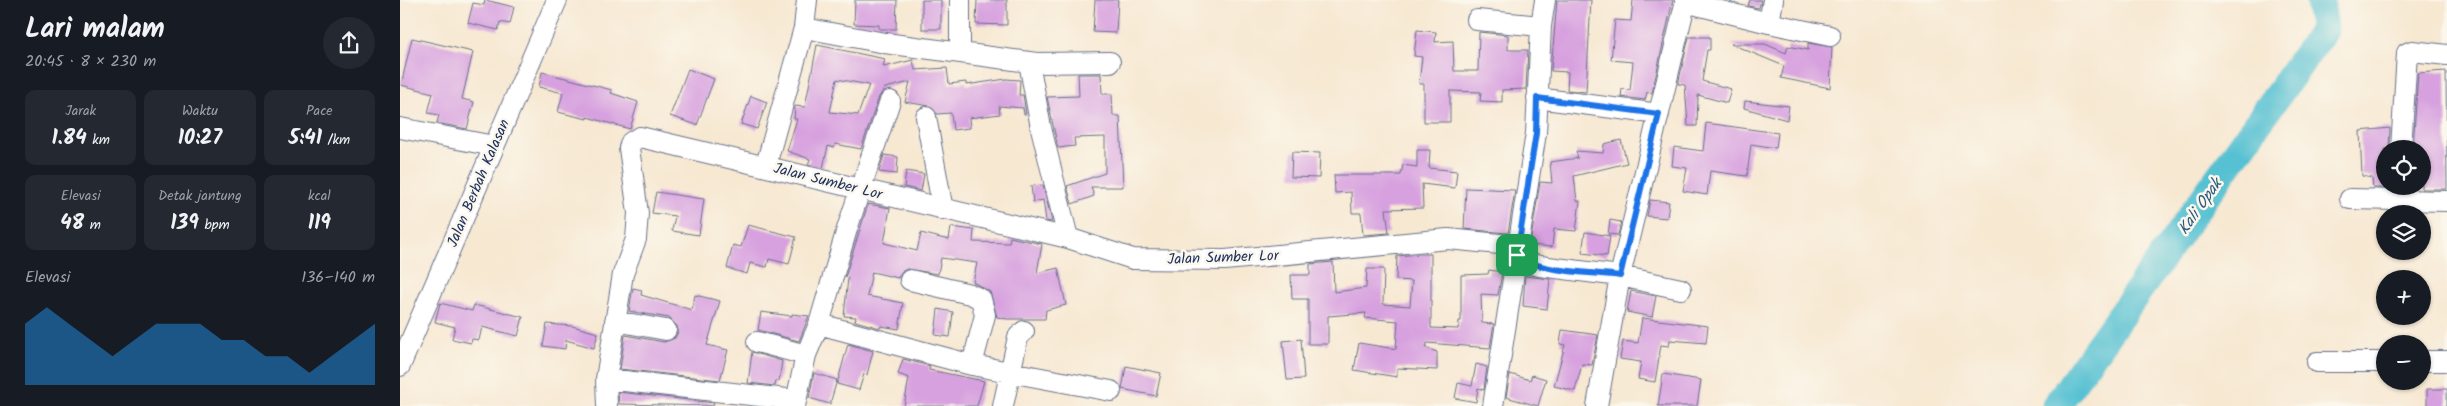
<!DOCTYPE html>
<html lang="id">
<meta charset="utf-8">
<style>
:root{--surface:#171b24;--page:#242831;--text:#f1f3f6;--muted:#9ea1a6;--accent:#1f6fb2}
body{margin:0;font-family:Kalam,sans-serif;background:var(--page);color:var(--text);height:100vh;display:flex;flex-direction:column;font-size:19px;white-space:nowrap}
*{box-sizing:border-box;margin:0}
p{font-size:16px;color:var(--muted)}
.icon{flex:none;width:28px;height:28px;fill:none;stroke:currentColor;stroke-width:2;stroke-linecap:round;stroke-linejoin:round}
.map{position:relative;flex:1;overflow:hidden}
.details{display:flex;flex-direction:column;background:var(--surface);width:400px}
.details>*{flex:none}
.controls{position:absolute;left:1976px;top:140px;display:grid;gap:10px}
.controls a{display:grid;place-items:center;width:55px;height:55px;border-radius:50%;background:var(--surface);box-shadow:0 1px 4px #0004;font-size:25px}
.pin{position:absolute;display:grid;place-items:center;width:42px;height:42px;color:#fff;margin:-21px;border-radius:10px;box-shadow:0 2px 8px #0006}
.round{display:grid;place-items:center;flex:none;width:52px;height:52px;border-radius:26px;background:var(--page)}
.overview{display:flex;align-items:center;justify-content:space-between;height:85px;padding:0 25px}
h1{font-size:28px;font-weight:800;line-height:38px}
.metrics{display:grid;grid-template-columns:repeat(3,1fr);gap:8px;height:85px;padding:5px 25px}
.metrics div{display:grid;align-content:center;border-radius:10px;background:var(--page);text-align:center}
.metrics b{font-size:21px;font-weight:800}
.metrics small{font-size:14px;font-weight:400}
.metrics p{font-size:14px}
.chart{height:140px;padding:10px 25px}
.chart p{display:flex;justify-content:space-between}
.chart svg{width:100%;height:90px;margin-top:5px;fill:var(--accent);opacity:.7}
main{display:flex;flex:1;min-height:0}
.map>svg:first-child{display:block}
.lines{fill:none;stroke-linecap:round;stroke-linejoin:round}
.river{stroke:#57c1d2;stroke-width:29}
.building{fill:#d7a0df;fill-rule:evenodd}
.minor-casing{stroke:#687087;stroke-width:22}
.minor{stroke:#fff;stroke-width:20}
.route-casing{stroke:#fff;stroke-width:10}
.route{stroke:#1a73e8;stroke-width:6}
.labels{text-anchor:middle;stroke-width:5;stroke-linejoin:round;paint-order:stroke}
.street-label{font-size:15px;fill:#1b2f5e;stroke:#fbf7ec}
.water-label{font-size:16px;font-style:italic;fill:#2d5b81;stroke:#fbf7ec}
</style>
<main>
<section class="details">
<div class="overview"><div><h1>Lari malam</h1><p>20:45 · 8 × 230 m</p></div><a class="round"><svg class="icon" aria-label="share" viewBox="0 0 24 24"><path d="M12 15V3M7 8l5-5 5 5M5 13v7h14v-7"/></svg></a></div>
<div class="metrics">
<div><p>Jarak</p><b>1.84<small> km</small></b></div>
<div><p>Waktu</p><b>10:27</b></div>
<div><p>Pace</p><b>5:41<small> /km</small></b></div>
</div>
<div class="metrics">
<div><p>Elevasi</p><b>48<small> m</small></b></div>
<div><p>Detak jantung</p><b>139<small> bpm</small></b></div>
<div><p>kcal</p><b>119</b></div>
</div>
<div class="chart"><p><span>Elevasi</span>136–140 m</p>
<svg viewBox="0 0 160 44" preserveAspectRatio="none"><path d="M0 44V14L10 6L20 14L30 22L40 30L50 22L60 14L70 14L80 14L90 22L100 22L110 30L120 30L130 38L140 30L150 22L160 14V44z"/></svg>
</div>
</section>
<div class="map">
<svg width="2047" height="406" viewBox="0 0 2047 406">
<rect width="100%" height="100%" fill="#fbf7ec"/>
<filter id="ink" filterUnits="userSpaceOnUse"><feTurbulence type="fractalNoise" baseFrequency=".02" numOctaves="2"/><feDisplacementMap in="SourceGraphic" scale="10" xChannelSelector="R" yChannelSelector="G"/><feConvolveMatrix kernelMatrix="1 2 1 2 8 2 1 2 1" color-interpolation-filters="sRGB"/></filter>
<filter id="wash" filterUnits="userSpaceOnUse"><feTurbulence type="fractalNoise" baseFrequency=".0096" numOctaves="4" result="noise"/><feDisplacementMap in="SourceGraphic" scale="20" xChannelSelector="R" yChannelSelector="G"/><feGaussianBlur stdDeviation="1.12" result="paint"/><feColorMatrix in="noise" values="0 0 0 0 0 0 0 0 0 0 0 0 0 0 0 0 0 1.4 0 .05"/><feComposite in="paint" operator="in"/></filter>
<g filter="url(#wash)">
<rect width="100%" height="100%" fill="#f7e8d2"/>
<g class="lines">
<path class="river" d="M1656,406L1924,30L1920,0"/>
</g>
<g id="blocks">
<path class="building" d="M85,0L114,7L110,24L100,22L98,30L68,23L73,3L84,5Z
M455,0H497L496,29H479V25L454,24Z
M522,0H541V29H522Z
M577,0H607V25L576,24Z
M695,0H718L716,33L693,32Z
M1157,0H1191L1186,92L1167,90L1168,72L1151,71Z
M1233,0H1273L1252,93L1247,92L1245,100L1221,97L1222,89L1230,90L1233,62L1211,60L1215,20L1231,21Z
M1350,0H1361L1359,8L1348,6Z
M1017,30L1036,32L1035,42L1053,41L1054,71H1078L1079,32L1108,35V50H1128L1126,89L1102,90V102L1080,101L1081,92L1050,91V122H1024V84H1019L1022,57L1014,56Z
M1289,37H1310V50H1307L1302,81L1331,89L1327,103L1298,95L1297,126H1288L1285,85L1278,84Z
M12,38L73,52L62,99L74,102L67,129L37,123L39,115L28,113L33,93L1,85Z
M1408,43L1432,47L1430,88L1381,78L1384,66L1331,44H1365L1386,53L1388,46L1408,50Z
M417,45L485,59L483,67L513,60L515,70L547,68L549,84L566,82V85L606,79L620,80L619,95H623L626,114H624L623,108L599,106L600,114L569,118L570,128L553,130L551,113L537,114L530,106L505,102L510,82L485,88L479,97L461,149L435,144L434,148L428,146L423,168L408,165L410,159L387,151L397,119H394L395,106L405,107ZM437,79L469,85L458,115L430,112Z
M288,69L314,79L297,125L270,116Z
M2046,71L2047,189H2022V149H2013L2018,73Z
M142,72L212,90L211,93L238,102L230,129L187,117V119L158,112L163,93L139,87Z
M678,74H701L702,94H712L713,116H720L723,187H691L694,196L672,204L667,186L705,173V137L674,138L675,146L658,148L647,97L679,96Z
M351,96L367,102L357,129L341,124Z
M1345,101L1389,106L1387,120L1344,108Z
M1306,123L1378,133L1376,148L1351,144L1347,176L1310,171L1307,195L1283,191L1287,168L1272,166L1274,147L1303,151Z
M1990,128L1989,149H1985V188H1973L1972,178L1962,176L1960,131Z
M1221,140L1227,163L1174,176L1177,201H1180L1176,231L1154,229L1152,247L1130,245L1140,182L1152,183L1150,162L1178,158L1176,151L1203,153L1204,144Z
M1017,150H1030L1029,168L1057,171L1055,188L1022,184L1023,208L986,209L989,233L963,235L961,213H952L951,192L935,193L934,175H1001L1003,165L1017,167Z
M892,152L920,153L919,178L891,177Z
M484,155L498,157L497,174L479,172Z
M506,171L524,174L521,191L504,187Z
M643,185L652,222L646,221L643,200L633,202L631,186Z
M1066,188L1115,190L1108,233L1064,229Z
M256,192L304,199L299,235L272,231L275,216L252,213Z
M1250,200L1269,202L1267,218L1247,216Z
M468,204L490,208L484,243L517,251L521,233L549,240L551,227L574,230L573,242L609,243L610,237L642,244L637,273L658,268L666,305L646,310L645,319H607L597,317L590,292L573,282L577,263L541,258L538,274L507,269L501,272L498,278L472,272L467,296L503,303L499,329L481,326L480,328L455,321L456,317L444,316L448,278L445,277Z
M1210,220L1221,222L1218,235L1208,234Z
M348,225L396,237L389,264L369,259L367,267L350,263L347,274L327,268L333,245L341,247Z
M1185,232L1210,236L1207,256L1182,253Z
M1019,254H1031V328L1058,329L1059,321H1061V275L1088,274L1089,270L1102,272L1098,295L1081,294L1082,323L1094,324L1090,348L1027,343L1026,348L1037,352V370L997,368V377L954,370L959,343L996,349L998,321L965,318L966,313L928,316V344H908V299H892L891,275H910V264L933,262L934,292L966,288L967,269H984L983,304L1010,306L1012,281L996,280L997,256Z
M1125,276L1150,279L1147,309L1123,306Z
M233,288L242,290L241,295L292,310L295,295L320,301L307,345L328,350L320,380L220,369L225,335L264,342L275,338L278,332L277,326L269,318L229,311Z
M1231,291L1256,296L1252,317L1227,312Z
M40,303L72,311L74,305L123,317L118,336L82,327L79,340L72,339L71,343L52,339L55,327L35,322Z
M538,309L553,312L550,337L535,335Z
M361,312L392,316V314L409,316L399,341L358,330Z
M1242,318L1308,326L1306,343L1270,340L1269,346L1261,345L1255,382L1238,379L1241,362L1220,359L1223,341L1238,343Z
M147,324L172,326L198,333L194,348L166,340L165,349L143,346Z
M1162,330L1198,335L1192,365L1182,364L1175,391L1154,386L1165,345L1160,344Z
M901,339L904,379L887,380L883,341Z
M448,344L473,351L467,375L464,374L459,390L437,384Z
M352,352L382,361L379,381H376L375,386L348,383Z
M503,359L530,366L529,370L584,381L577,406H504L509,378L498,374Z
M1076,364L1087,367L1084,390L1078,388L1076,402L1055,398L1058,383L1072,386Z
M726,366L761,373L756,396L722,389Z
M414,373L437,380L430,404L409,398Z
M1110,374L1130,380L1132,375L1146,379L1138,406L1106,397Z
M1263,374L1301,380L1297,406H1258Z
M2027,389H2047V406H2027Z
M218,392L314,403L313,406L219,404Z"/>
</g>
</g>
<g filter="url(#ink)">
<use href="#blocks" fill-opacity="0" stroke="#687087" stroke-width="1"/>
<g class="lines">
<g class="minor-casing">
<path id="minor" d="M1373,0L1369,23L1430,36
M1285,2L1369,23
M1077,20L1141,26
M404,28L485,43L637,63L710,62
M560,52V0
M629,62L641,128L668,238
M1137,98L1259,114
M526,117L543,210
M0,128L94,146
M2001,149L2007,53L2012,51L2047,55
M366,165L404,28L407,0
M1950,199L2047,201
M510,280L570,294L581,299L585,315L572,365
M215,321L266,330
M419,324L572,365L711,391
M357,342L406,355
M2022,361H2047
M1917,362H1985
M0,366L157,0
M206,379L396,400
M207,406L206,379L223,274L236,239L238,213L229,148L231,142L240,137L668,238L733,259L825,260L1048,239L1110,245L1117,255L1126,263L1140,266L1220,276L1281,289
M395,406L406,355L419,324L447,229L490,101
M603,406L618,337L624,331
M1093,406L1136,133L1141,26L1145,0
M1197,406L1220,276L1286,0"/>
</g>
<use href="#minor" class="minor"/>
</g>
</g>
<g class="lines" filter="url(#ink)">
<g class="route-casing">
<path id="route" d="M1137,98L1259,114L1220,276C1192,272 1139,273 1117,255L1136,133Z"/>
</g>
<use href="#route" class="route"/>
</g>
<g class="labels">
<g class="street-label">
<text transform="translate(428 181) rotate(14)" y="5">Jalan Sumber Lor</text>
<text transform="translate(78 183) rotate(-67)" y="5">Jalan Berbah Kalasan</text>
<text transform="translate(823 257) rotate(-2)" y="5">Jalan Sumber Lor</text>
</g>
<g class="water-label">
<text transform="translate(1799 206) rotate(-55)" y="6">Kali Opak</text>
</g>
</g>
</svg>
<div class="controls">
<a><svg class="icon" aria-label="locate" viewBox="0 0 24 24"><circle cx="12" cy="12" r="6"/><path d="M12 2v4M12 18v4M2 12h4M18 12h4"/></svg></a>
<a><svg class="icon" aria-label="layers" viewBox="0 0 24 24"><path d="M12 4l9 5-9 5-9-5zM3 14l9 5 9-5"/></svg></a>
<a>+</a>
<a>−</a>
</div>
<div class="pin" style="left:1117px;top:255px;background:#1e9e55"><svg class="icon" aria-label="arrive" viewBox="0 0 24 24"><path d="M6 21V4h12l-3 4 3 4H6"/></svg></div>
</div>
</main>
